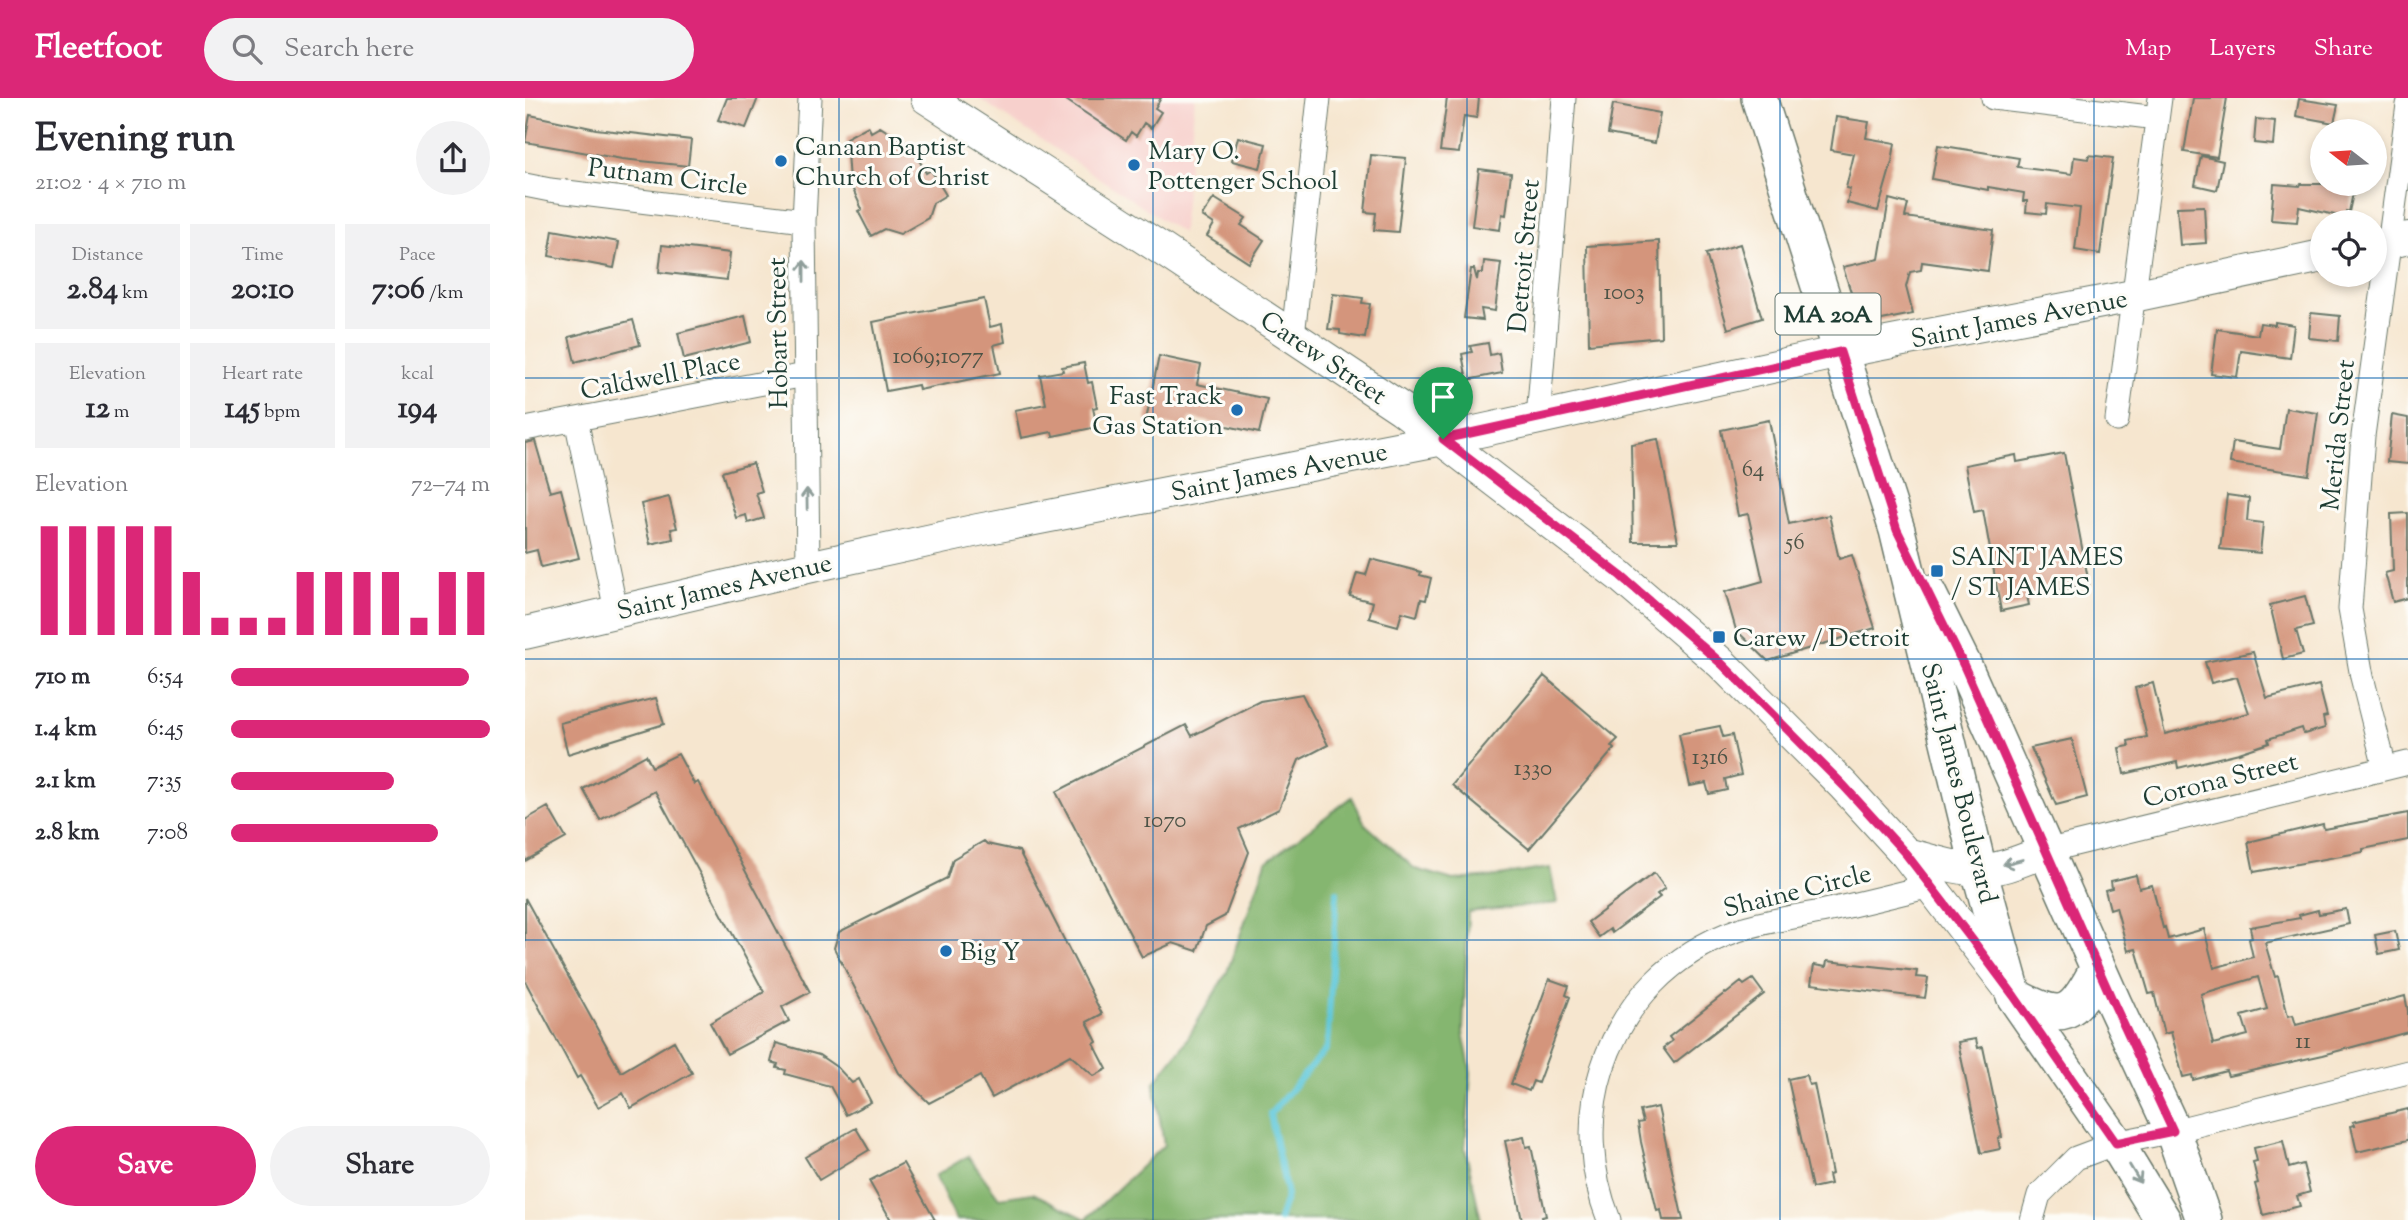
<!DOCTYPE html>
<meta charset="utf-8">
<style>
:root{--surface:#fff;--page:#f2f2f3;--text:#2b2b33;--muted:#7c7c81;--accent:#db2777}
body{margin:0;font-family:"Sorts Mill Goudy",serif;background:var(--page);color:var(--text);height:100vh;display:flex;flex-direction:column;font-size:26px;white-space:nowrap}
*{box-sizing:border-box;margin:0}
p{font-size:23px;color:var(--muted)}
.icon{flex:none;width:38px;height:38px;fill:none;stroke:currentColor;stroke-width:2;stroke-linecap:round;stroke-linejoin:round}
.map{position:relative;flex:1;overflow:hidden}
.details{display:flex;flex-direction:column;background:var(--surface);width:525px}
.details>*{flex:none}
.needle{width:46px;rotate:287deg}
.tools{position:absolute;left:1785px;top:21px;display:grid;gap:14px}
.tools a{display:grid;place-items:center;width:77px;height:77px;border-radius:50%;background:var(--surface);box-shadow:0 4px 10px #0003;font-size:35px}
.pin{position:absolute;display:grid;place-items:center;width:60px;height:60px;color:#fff;margin:-72px -30px;border-radius:50% 50% 50% 0;rotate:-45deg;box-shadow:0 0 7px #0007}
.pin .icon{rotate:45deg}
.round{display:grid;place-items:center;flex:none;width:74px;height:74px;border-radius:37px;background:var(--page)}
.summary{display:flex;align-items:center;justify-content:space-between;height:119px;padding:0 35px}
h1{font-size:38px;font-weight:700;line-height:52px}
.metrics{display:grid;grid-template-columns:repeat(3,1fr);gap:10px;height:119px;padding:7px 35px}
.metrics div{display:grid;align-content:center;border-radius:0px;background:var(--page);text-align:center}
.metrics b{font-size:30px;font-weight:700}
.metrics small{font-size:19px;font-weight:400}
.metrics p{font-size:19px}
.chart{height:196px;padding:14px 35px}
.chart p{display:flex;justify-content:space-between}
.chart svg{width:100%;height:126px;margin-top:7px;stroke:var(--accent);stroke-width:6}
.cta{display:flex;gap:14px;margin-top:auto;padding:14px 35px}
.cta a{flex:1;height:80px;border-radius:42px;background:var(--accent);color:#fff;font-size:28px;font-weight:700;line-height:80px;text-align:center}
.cta a+a{background:var(--page);color:var(--text)}
ul{padding:0 35px;list-style:none;font-size:23px}
li{display:grid;grid-template-columns:112px 84px 1fr;align-items:center;height:52px}
li i{height:18px;border-radius:9px;background:var(--accent)}
header{display:flex;align-items:center;gap:42px;box-sizing:border-box;height:98px;padding:0 35px;background:var(--accent);color:#fff}
header strong{font-size:33px}
nav{display:flex;gap:38px;margin-inline-start:auto;font-size:24px}
.search{width:490px;height:63px;background:var(--page);display:flex;align-items:center;gap:18px;box-sizing:border-box;padding:0 24px;border-radius:38px;color:var(--muted);font-size:26px}
main{display:flex;flex:1;min-height:0}
.map>svg:first-child{display:block}
.built{fill:#f7d0cc}
.forest{fill:#85b66f;stroke:#527a52;stroke-width:2}
.lines{fill:none;stroke-linecap:round;stroke-linejoin:round}
.stream{stroke:#5ec8da;stroke-width:6}
.building{fill:#d4957b;fill-rule:evenodd}
.street-casing{stroke:#6a786a;stroke-width:25}
.secondary-casing{stroke:#6a786a;stroke-width:34}
.primary-casing{stroke:#6a786a;stroke-width:38}
.street{stroke:#fff;stroke-width:23}
.secondary{stroke:#fff;stroke-width:32}
.primary{stroke:#fff;stroke-width:35}
.oneway{stroke:#8f9e9a}
.route-casing{stroke:#fff;stroke-width:14}
.route{stroke:#db2777;stroke-width:9}
.grid{fill:none;stroke:#1f6fb2;stroke-width:2;stroke-opacity:0.55}
.poi-dot{fill:#1f6fb2;stroke:#fdfcf7;stroke-width:2.5}
.labels{text-anchor:middle;stroke-width:6;stroke-linejoin:round;paint-order:stroke}
.number-label{font-size:23px;fill:#4c5346}
.shield{fill:#fdfcf7;stroke:#62766e;stroke-width:2}
.shield-label{font-size:24px;font-weight:bold;fill:#1f3d34}
.poi-label{font-size:26px;fill:#1f3d34;stroke:#fdfcf7;text-anchor:start}
.street-label{font-size:26px;fill:#1f3d34;stroke:#fdfcf7}
</style>
<header>
<strong>Fleetfoot</strong>
<div class="search"><svg class="icon" aria-label="search" viewBox="0 0 24 24"><circle cx="10" cy="10" r="6"/><path d="M15 15l6 6"/></svg>Search here</div>
<nav><a>Map</a><a>Layers</a><a>Share</a></nav>
</header>
<main>
<section class="details">
<div class="summary"><div><h1>Evening run</h1><p>21:02 · 4 × 710 m</p></div><a class="round"><svg class="icon" aria-label="share" viewBox="0 0 24 24"><path d="M12 15V3M7 8l5-5 5 5M5 13v7h14v-7"/></svg></a></div>
<div class="metrics">
<div><p>Distance</p><b>2.84<small> km</small></b></div>
<div><p>Time</p><b>20:10</b></div>
<div><p>Pace</p><b>7:06<small> /km</small></b></div>
</div>
<div class="metrics">
<div><p>Elevation</p><b>12<small> m</small></b></div>
<div><p>Heart rate</p><b>145<small> bpm</small></b></div>
<div><p>kcal</p><b>194</b></div>
</div>
<div class="chart"><p><span>Elevation</span>72–74 m</p>
<svg viewBox="0 0 160 44" preserveAspectRatio="none"><path d="M5 44V6M15 44V6M25 44V6M35 44V6M45 44V6M55 44V22M65 44V38M75 44V38M85 44V38M95 44V22M105 44V22M115 44V22M125 44V22M135 44V38M145 44V22M155 44V22"/></svg>
</div>
<ul>
<li><b>710 m</b>6:54<i style="width:92%"></i></li>
<li><b>1.4 km</b>6:45<i style="width:100%"></i></li>
<li><b>2.1 km</b>7:35<i style="width:63%"></i></li>
<li><b>2.8 km</b>7:08<i style="width:80%"></i></li>
</ul>
<div class="cta"><a>Save</a><a>Share</a></div>
</section>
<div class="map">
<svg width="1883" height="1122" viewBox="0 0 1883 1122">
<rect width="100%" height="100%" fill="#fdfcf7"/>
<filter id="ink" filterUnits="userSpaceOnUse"><feTurbulence type="fractalNoise" baseFrequency=".0143" numOctaves="2"/><feDisplacementMap in="SourceGraphic" scale="14" xChannelSelector="R" yChannelSelector="G"/><feConvolveMatrix kernelMatrix="1 2 1 2 8 2 1 2 1" color-interpolation-filters="sRGB"/></filter>
<filter id="wash" filterUnits="userSpaceOnUse"><feTurbulence type="fractalNoise" baseFrequency=".00686" numOctaves="4" result="noise"/><feDisplacementMap in="SourceGraphic" scale="28" xChannelSelector="R" yChannelSelector="G"/><feGaussianBlur stdDeviation="1.57" result="paint"/><feColorMatrix in="noise" values="0 0 0 0 0 0 0 0 0 0 0 0 0 0 0 0 0 1.4 0 .05"/><feComposite in="paint" operator="in"/></filter>
<g filter="url(#wash)">
<rect width="100%" height="100%" fill="#f6e6cf"/>
<path class="built" d="M453,0H670L657,135Z"/>
<path class="forest" d="M827,699L840,726L890,771L928,782L968,779L1025,770L1032,805L943,814L938,934L946,975L940,1050L956,1122H431L410,1078L443,1058L474,1100L508,1095L561,1121L639,1047L629,985L658,948L702,874L741,764Z"/>
<g class="lines">
<path class="stream" d="M754,1122L762,1097L745,1016L802,950L812,794"/>
</g>
<g id="blocks">
<path class="building" d="M202,0H233L221,30L193,22Z
M538,0H636L630,10L636,14L626,30L619,25L611,38L606,34L601,42Z
M922,0H954L952,20L939,18L934,55L915,53Z
M1668,0H1702L1692,59L1659,54Z
M1774,1L1813,7L1809,25L1771,18Z
M1088,6L1135,15L1130,45L1083,36Z
M5,17L71,31L166,42L163,68L97,61L0,44Z
M1311,19L1344,24L1341,40L1370,45L1367,64L1353,113L1322,105L1325,91L1321,90L1329,56L1306,52Z
M1731,21L1750,23L1748,47L1729,45Z
M343,28L346,34L355,29L387,49L401,75L406,72L421,97L408,105L403,120L375,136L359,131L346,138L333,113L337,111L324,83L321,40Z
M713,39L741,46L735,70L707,63Z
M1413,47L1494,60L1492,69L1547,76L1549,59L1563,61L1564,57L1588,60L1575,156L1550,152L1555,110L1522,106L1521,116L1501,114L1502,103H1498L1499,95L1463,89V92L1407,81Z
M846,57L881,60L873,134L849,132L851,115L840,114Z
M1676,58L1698,63L1692,92L1670,87Z
M954,71L986,75L981,117L977,116L975,132L947,128Z
M1749,86L1775,88L1776,86H1830L1824,114L1821,113L1819,119L1774,109L1772,124L1746,122Z
M689,100L721,120L716,127L739,142L724,165L682,138L689,126L677,118Z
M1364,101L1383,106L1380,119L1468,132L1463,173L1397,164L1396,172L1385,174L1381,189L1388,216L1336,226L1318,169L1354,161Z
M1679,108L1681,145L1655,147L1652,109Z
M28,132L94,144L89,170L24,158Z
M1134,143L1136,239L1064,246L1062,148Z
M1215,146L1237,220L1203,231L1181,156Z
M137,147L205,155L202,182L134,174Z
M959,163L976,165L970,213L956,211L958,222L939,220L946,171H949L952,182L953,175H958Z
M808,196L838,200L837,205L845,206L840,240L815,236V232L803,231Z
M459,201L465,229L477,226L480,244L469,247L475,275L394,292L393,287L361,293L348,224Z
M1786,215L1815,218L1813,243L1784,240Z
M220,218L226,244L159,261L153,235Z
M108,222L115,247L50,264L44,239Z
M1750,224L1769,227L1765,260L1716,253L1712,279L1686,276L1692,231L1733,237L1735,225L1750,227Z
M963,245L965,257L974,255L977,275L942,282L937,256L947,254L945,248Z
M634,258L676,267L672,286L742,301L734,335L665,320L662,331L621,322Z
M559,265L563,285L567,284L572,309L568,310L572,329L528,338L527,334L496,340L490,312L521,306L515,277L538,273L537,269Z
M1761,310L1793,315L1784,377L1705,365L1708,344L1755,351Z
M1867,317L1883,320V366L1862,364Z
M1244,322L1264,426L1304,417L1314,461L1327,457L1350,530L1243,563L1211,532L1200,494L1238,483L1223,416L1213,418L1196,332Z
M1133,341L1153,444H1108L1106,346Z
M10,343L25,394L36,391L54,460L16,469L12,452L0,455V345Z
M1539,355L1564,486L1502,498L1504,507L1476,513L1458,412L1449,414L1440,367L1491,357L1492,364Z
M228,365L237,393L231,395L239,420L223,425L221,417L211,420L197,374Z
M1702,397L1724,400L1722,423L1738,425L1735,455L1695,451Z
M144,399L152,430L146,431L148,441L125,446L116,406Z
M1883,415V500L1868,504L1860,475L1868,473L1866,416Z
M846,461L896,474L895,477L906,480L901,502L896,501L892,518L877,514L873,528L844,520L848,504L825,498L832,475L841,477Z
M1780,498L1788,528L1771,532L1778,556L1758,561L1745,507Z
M1728,554L1742,600L1794,587L1802,618L1798,619L1800,630L1779,636L1777,630L1743,641L1744,645L1714,655L1653,670L1652,664L1599,676L1594,650L1604,648L1603,643L1622,639L1610,590L1628,585L1640,636L1724,615L1712,579L1686,585L1680,564Z
M1019,578L1093,641L1086,648L1089,651L1004,751L927,687Z
M777,596L803,647L774,662L754,711L714,731L724,754L700,818L681,828L672,853L648,845L617,859L531,694L661,627L667,638L735,603Z
M131,600L139,626L43,656L35,625Z
M1195,628L1198,639L1207,637L1216,677L1200,681L1202,692L1184,696L1181,685L1165,688L1154,636Z
M1547,641L1562,699L1531,707L1506,650Z
M153,656L169,686L173,684L285,894L257,909L264,923L202,956L185,925L239,894L130,693L75,722L58,691L121,657L127,669Z
M23,709L41,740L0,763V722Z
M1883,715V742L1838,751V754L1729,774L1723,744L1798,726L1799,731Z
M459,743L462,746L494,753L577,916L562,924L572,944L569,946L582,971L569,978L545,957L467,1000L455,978L404,1005L374,975L309,850L314,834L422,780L428,761Z
M1129,775L1140,790L1132,796L1135,799L1087,835L1085,831L1074,839L1063,824Z
M1611,777L1614,790L1627,787L1638,830L1640,829L1643,841L1679,831L1689,870L1728,859L1724,841L1727,840L1725,829L1775,820L1774,817L1793,812L1794,816L1821,811L1824,826L1740,845L1750,879L1753,878L1763,918L1768,917L1771,927L1880,898L1883,913V934L1798,957L1703,978L1701,973L1668,982L1667,977L1658,979L1646,934L1639,936L1629,895L1624,896L1611,851L1603,853L1591,809L1585,811L1580,792L1587,790L1586,783ZM1733,879L1742,911L1717,918L1723,937L1688,946L1676,896Z
M0,800L96,974L149,943L167,975L106,1010L98,995L73,1009L55,978L52,980L0,883Z
M1870,833L1874,852L1854,856L1850,837Z
M1302,863L1392,873L1391,879L1403,880L1400,900L1286,886L1289,867L1301,869Z
M1024,881L1044,888L1041,897L1045,899L1013,985L1008,983L1004,993L986,986Z
M1228,881L1239,896L1149,965L1138,950L1147,943L1144,939L1200,895L1201,896L1216,884L1219,887Z
M1451,941L1453,950L1458,949L1477,1039L1473,1040L1475,1051L1456,1055L1433,944Z
M251,945L294,957L313,970L327,985L334,981L346,1004L321,1017L305,988L260,976L261,972L252,970L253,966L246,964Z
M1281,977L1284,987L1289,986L1307,1076L1303,1077L1305,1086L1287,1090L1263,981Z
M1133,1009L1158,1122H1138L1136,1112L1132,1113L1116,1044L1113,1025L1118,1024L1115,1013Z
M1883,1011V1042L1832,1054L1826,1028L1830,1027L1828,1024Z
M331,1030L344,1052L294,1082L280,1059Z
M999,1039L1001,1049L1006,1048L1021,1118L1017,1119L1018,1122H997L980,1043Z
M1758,1043L1764,1070L1778,1066L1785,1094L1772,1098L1775,1108L1738,1117L1730,1086L1733,1085L1728,1064L1732,1063L1729,1050Z
M378,1065L410,1122H366L344,1083Z"/>
</g>
</g>
<g filter="url(#ink)">
<use href="#blocks" fill-opacity="0" stroke="#6a786a" stroke-width="2"/>
<g class="lines">
<g class="street-casing">
<path id="street" d="M1468,0L1632,20
M0,87L25,92L279,123
M768,238L794,0
M1013,320L1039,0
M51,321L91,513
M1592,322L1635,0
M0,331L280,277
M283,469L279,123L285,0
M1860,670L1837,579L1825,511L1838,338L1883,7
M1521,753L1883,665
M1084,1122C1065,1074 1061,1021 1077,971C1098,905 1147,855 1213,832C1239,823 1269,819 1296,814C1333,806 1369,797 1405,788
M1507,1122L1514,1097L1551,1060L1591,1045L1648,1033L1883,974"/>
</g>
<g class="secondary-casing">
<path id="secondary" d="M402,0L629,146L877,311L1095,478L1197,566L1319,688L1381,756L1487,894
M1850,148L1883,140
M0,535L283,469L453,432L918,341L1315,254L1608,198L1797,158
M1381,756C1404,762 1428,770 1452,772C1474,773 1500,761 1521,753"/>
</g>
<g class="primary-casing">
<path id="primary" d="M1234,0L1372,432L1454,772L1489,898L1591,1045L1638,1122
M1403,495L1439,568L1589,906L1648,1033L1679,1122
M1489,898C1540,925 1547,919 1573,870"/>
</g>
<use href="#street" class="street"/>
<use href="#secondary" class="secondary"/>
<use href="#primary" class="primary"/>
</g>
<defs><path id="oneway-shaft" d="M-6 0H5M1.5-3L5.5 0L1.5 3" fill="none" stroke-width="1.6" stroke-linecap="round" stroke-linejoin="round" transform="scale(1.75)"/></defs>
<g class="oneway">
<use href="#oneway-shaft" transform="translate(279 173) rotate(-90)"/>
<use href="#oneway-shaft" transform="translate(282 401) rotate(-91)"/>
<use href="#oneway-shaft" transform="translate(1488 764) rotate(165)"/>
<use href="#oneway-shaft" transform="translate(1610 1076) rotate(59)"/>
</g>
</g>
<g class="lines" filter="url(#ink)">
<g class="route-casing">
<path id="route" d="M1315,254L1372,432L1439,568L1589,906L1648,1033L1591,1045L1489,898L1448,843L1381,756L1319,688L1197,566L1096,478L918,341Z"/>
</g>
<use href="#route" class="route"/>
</g>
<path class="grid" d="M314,0V1122M628,0V1122M942,0V1122M1255,0V1122M1569,0V1122M0,280H1883M0,561H1883M0,842H1883"/>
<g class="poi-dot">
<circle cx="256" cy="63" r="7"/>
<circle cx="609" cy="67" r="7"/>
<circle cx="712" cy="312" r="7"/>
<rect x="1405" y="466" width="14" height="14" rx="3.5"/>
<rect x="1187" y="532" width="14" height="14" rx="3.5"/>
<circle cx="421" cy="853" r="7"/>
</g>
<g class="labels">
<g class="number-label">
<text x="1099" y="201">1003</text>
<text x="413" y="265">1069;1077</text>
<text x="1228" y="378">64</text>
<text x="1270" y="451">56</text>
<text x="1185" y="666">1316</text>
<text x="1008" y="677">1330</text>
<text x="640" y="729">1070</text>
<text x="1778" y="950">11</text>
</g>
<rect class="shield" x="1250.5" y="195.5" width="105" height="41" rx="5"/>
<g class="shield-label">
<text x="1303" y="224">MA 20A</text>
</g>
<g class="poi-label">
<text x="270" y="57">Canaan Baptist<tspan x="270" dy="30">Church of Christ</tspan></text>
<text x="623" y="61">Mary O.<tspan x="623" dy="30">Pottenger School</tspan></text>
<text x="698" y="306" text-anchor="end">Fast Track<tspan x="698" dy="30">Gas Station</tspan></text>
<text x="1426" y="467">SAINT JAMES<tspan x="1426" dy="30">/ ST JAMES</tspan></text>
<text x="1208" y="548">Carew / Detroit</text>
<text x="435" y="862">Big Y</text>
</g>
<g class="street-label">
<text transform="translate(143 78) rotate(7)" y="9">Putnam Circle</text>
<text transform="translate(998 158) rotate(-85)" y="9">Detroit Street</text>
<text transform="translate(1494 220) rotate(-11)" y="9">Saint James Avenue</text>
<text transform="translate(252 235) rotate(-91)" y="9">Hobart Street</text>
<text transform="translate(799 259) rotate(34)" y="9">Carew Street</text>
<text transform="translate(135 277) rotate(-11)" y="9">Caldwell Place</text>
<text transform="translate(1812 337) rotate(-84)" y="9">Merida Street</text>
<text transform="translate(754 373) rotate(-11)" y="9">Saint James Avenue</text>
<text transform="translate(199 488) rotate(-13)" y="9">Saint James Avenue</text>
<text transform="translate(1695 681) rotate(-14)" y="9">Corona Street</text>
<text transform="translate(1435 685) rotate(76)" y="9">Saint James Boulevard</text>
<text transform="translate(1272 792) rotate(-14)" y="9">Shaine Circle</text>
</g>
</g>
</svg>
<div class="tools">
<a><svg class="needle" viewBox="-14 -14 28 28"><path d="M0-13l5 13h-10z" fill="#e53935"/><path d="M0 13l5-13h-10z" fill="#7c7c81"/></svg></a>
<a><svg class="icon" aria-label="locate" viewBox="0 0 24 24"><circle cx="12" cy="12" r="6"/><path d="M12 2v4M12 18v4M2 12h4M18 12h4"/></svg></a>
</div>
<div class="pin" style="left:918px;top:341px;background:#1e9e55"><svg class="icon" aria-label="arrive" viewBox="0 0 24 24"><path d="M6 21V4h12l-3 4 3 4H6"/></svg></div>
</div>
</main>
